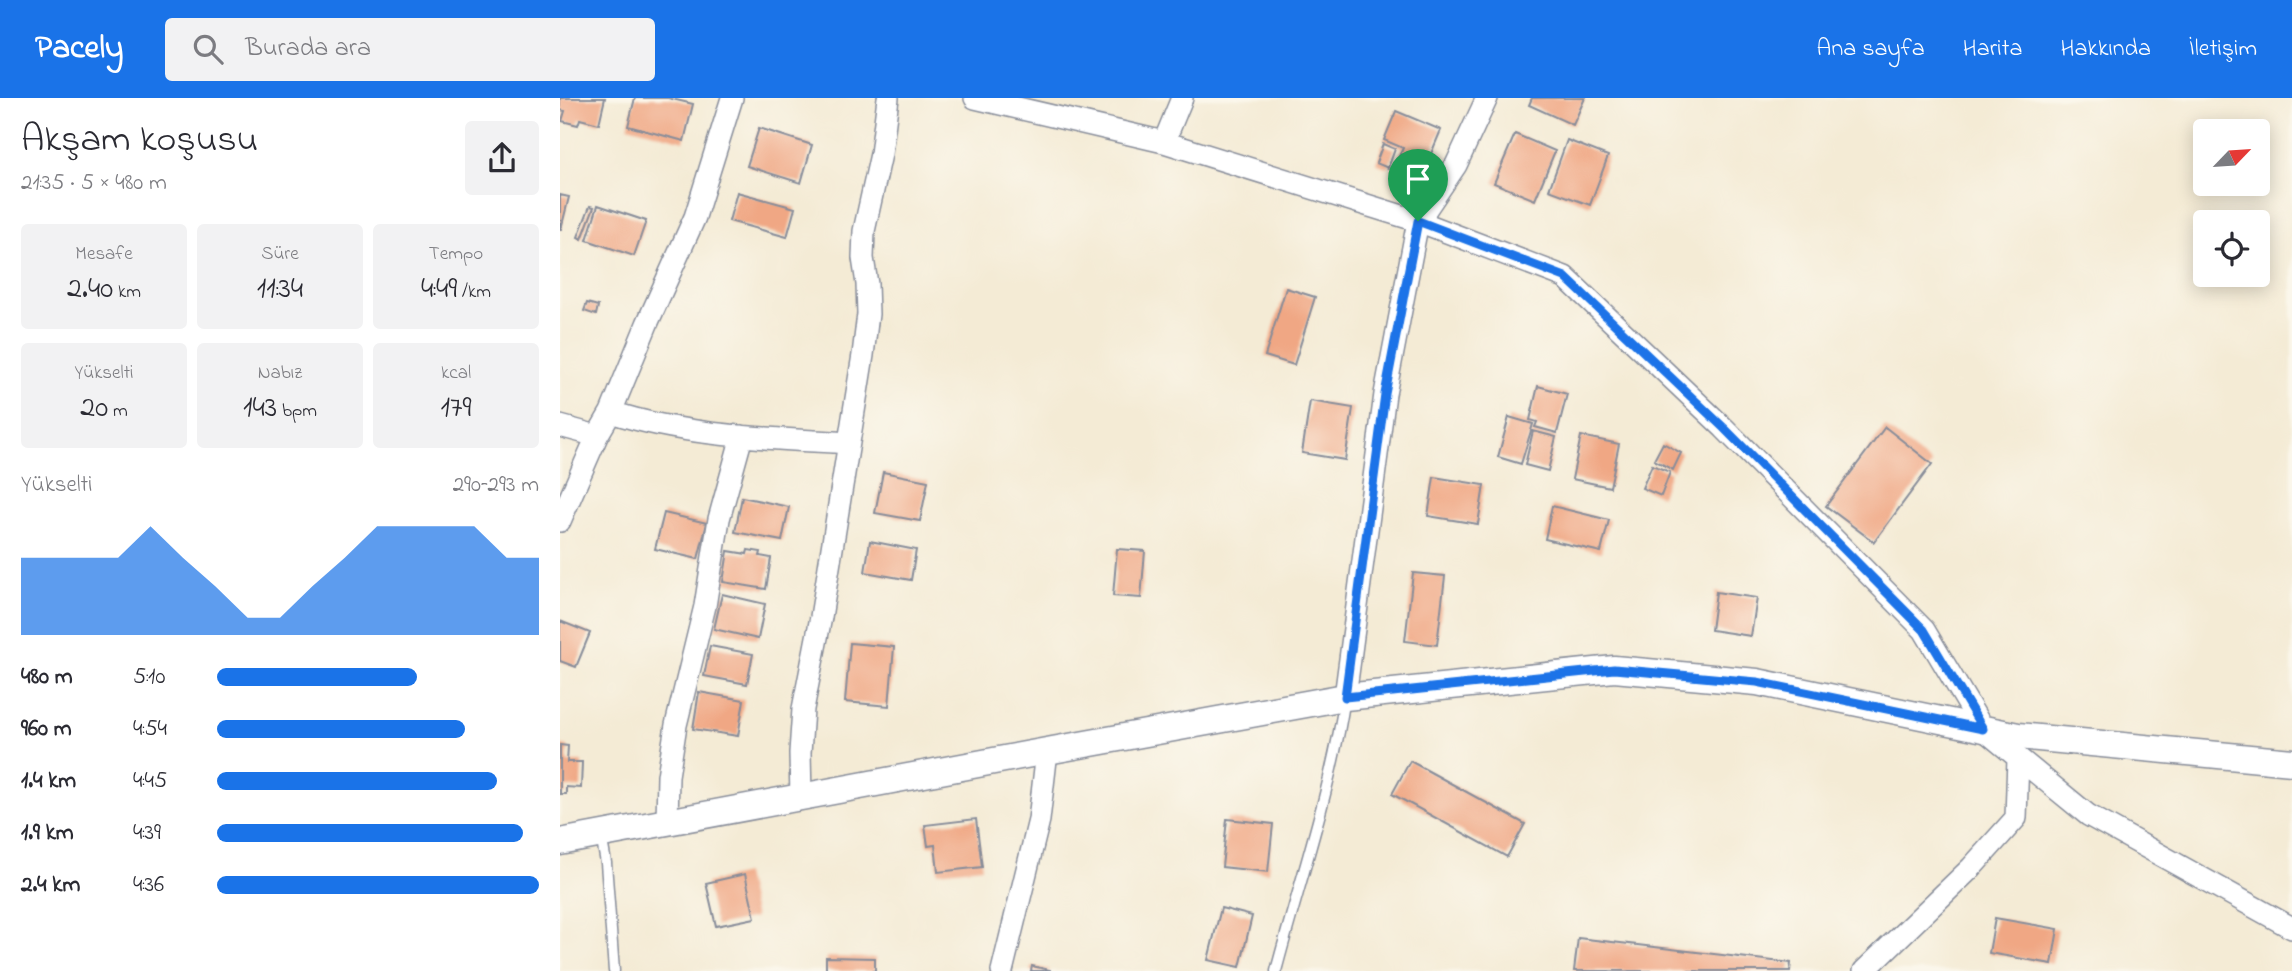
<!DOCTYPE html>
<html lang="tr">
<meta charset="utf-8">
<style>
:root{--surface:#fff;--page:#f2f2f3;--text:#2b2b33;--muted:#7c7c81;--accent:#1a73e8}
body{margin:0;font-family:"Indie Flower",sans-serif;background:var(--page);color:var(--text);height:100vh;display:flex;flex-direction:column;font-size:26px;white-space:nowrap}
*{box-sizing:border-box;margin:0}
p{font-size:23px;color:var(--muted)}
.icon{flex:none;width:38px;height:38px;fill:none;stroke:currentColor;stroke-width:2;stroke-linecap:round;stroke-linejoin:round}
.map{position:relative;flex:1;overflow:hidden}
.drawer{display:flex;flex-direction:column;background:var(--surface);width:560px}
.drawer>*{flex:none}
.needle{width:46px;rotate:65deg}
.buttons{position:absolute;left:1633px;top:21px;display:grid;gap:14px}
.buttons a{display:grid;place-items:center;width:77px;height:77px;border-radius:7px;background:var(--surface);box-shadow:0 4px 18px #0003;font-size:35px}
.pin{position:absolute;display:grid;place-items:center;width:60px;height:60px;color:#fff;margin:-72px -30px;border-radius:50% 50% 50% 0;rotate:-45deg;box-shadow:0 0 7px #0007}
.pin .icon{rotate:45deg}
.round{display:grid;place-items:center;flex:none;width:74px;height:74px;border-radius:7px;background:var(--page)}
.head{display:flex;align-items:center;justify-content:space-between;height:119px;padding:0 21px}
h1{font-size:38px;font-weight:600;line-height:52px}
.stats{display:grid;grid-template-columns:repeat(3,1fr);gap:10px;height:119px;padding:7px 21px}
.stats div{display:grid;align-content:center;border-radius:7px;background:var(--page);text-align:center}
.stats b{font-size:30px;font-weight:600}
.stats small{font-size:19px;font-weight:400}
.stats p{font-size:19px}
.chart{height:196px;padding:14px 21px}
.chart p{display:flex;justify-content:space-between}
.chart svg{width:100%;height:126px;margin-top:7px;fill:var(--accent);opacity:.7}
ul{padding:0 21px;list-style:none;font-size:23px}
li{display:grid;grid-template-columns:112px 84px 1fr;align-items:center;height:52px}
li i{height:18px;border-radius:9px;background:var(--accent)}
header{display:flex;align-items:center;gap:42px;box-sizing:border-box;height:98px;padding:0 35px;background:var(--accent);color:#fff}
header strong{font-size:33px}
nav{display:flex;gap:38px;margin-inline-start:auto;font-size:24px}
.search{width:490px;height:63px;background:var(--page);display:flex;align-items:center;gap:18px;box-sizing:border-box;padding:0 24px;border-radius:7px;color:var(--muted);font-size:26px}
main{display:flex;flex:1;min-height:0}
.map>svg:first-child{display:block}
.building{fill:#f0a784}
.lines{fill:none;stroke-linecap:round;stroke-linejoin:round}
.service-casing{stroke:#888d9a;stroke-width:13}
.minor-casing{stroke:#888d9a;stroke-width:24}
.tertiary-casing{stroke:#888d9a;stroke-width:29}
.service{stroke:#fff;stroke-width:10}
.minor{stroke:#fff;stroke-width:21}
.tertiary{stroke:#fff;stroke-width:26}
.route-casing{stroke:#fff;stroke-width:14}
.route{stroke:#1a73e8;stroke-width:9}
</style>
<header>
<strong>Pacely</strong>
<div class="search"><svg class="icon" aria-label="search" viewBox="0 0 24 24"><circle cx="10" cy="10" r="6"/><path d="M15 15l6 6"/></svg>Burada ara</div>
<nav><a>Ana sayfa</a><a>Harita</a><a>Hakkında</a><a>İletişim</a></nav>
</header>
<main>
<section class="drawer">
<div class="head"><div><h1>Akşam koşusu</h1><p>21:35 · 5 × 480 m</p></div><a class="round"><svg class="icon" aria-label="share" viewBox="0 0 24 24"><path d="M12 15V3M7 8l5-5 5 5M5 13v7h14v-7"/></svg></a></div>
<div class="stats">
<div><p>Mesafe</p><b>2.40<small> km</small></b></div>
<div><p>Süre</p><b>11:34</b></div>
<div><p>Tempo</p><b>4:49<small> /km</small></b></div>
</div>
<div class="stats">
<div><p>Yükselti</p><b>20<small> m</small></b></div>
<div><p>Nabız</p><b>143<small> bpm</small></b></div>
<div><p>kcal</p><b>179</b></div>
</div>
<div class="chart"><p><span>Yükselti</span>290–293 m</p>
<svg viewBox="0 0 160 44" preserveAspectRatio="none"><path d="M0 44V17L10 17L20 17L30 17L40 6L50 17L60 27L70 38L80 38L90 27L100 17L110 6L120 6L130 6L140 6L150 17L160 17V44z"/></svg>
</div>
<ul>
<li><b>480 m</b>5:10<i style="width:62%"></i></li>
<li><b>960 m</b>4:54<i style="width:77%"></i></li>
<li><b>1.4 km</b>4:45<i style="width:87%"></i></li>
<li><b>1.9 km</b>4:39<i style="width:95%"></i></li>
<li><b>2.4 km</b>4:36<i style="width:100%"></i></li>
</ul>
</section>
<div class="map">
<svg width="1732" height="873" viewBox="0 0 1732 873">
<rect width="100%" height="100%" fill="#fbf7ec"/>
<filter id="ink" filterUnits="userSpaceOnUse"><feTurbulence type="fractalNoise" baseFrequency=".0143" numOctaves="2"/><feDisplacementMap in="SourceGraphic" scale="14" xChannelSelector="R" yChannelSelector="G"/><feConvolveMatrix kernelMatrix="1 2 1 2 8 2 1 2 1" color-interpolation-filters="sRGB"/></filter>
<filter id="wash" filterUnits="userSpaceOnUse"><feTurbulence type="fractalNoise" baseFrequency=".00686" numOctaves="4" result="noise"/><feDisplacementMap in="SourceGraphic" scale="28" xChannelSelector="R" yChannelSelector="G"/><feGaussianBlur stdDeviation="1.57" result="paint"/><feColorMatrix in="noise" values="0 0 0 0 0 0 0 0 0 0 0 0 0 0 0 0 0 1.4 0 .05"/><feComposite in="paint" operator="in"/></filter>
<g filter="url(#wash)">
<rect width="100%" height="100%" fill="#f4ebd5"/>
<g id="blocks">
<path class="building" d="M0,0H45L39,26L20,21L18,27L2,23L5,13L0,12Z
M75,0H108L133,6L124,43L68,28Z
M972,0H1025L1013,27L969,7Z
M836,13L881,32L860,82L833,71L843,50L824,42Z
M199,30L252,47L241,85L187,68Z
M955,36L995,53L975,102L934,85Z
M1007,42L1048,58L1030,107L989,92Z
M823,46L835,51L828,70L816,65Z
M177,94L235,110L227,139L169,123Z
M0,97L9,99L1,131H0Z
M38,107L86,123L74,158L27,142Z
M30,108L34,109L22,141L18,139Z
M726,190L755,199L734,267L705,258Z
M27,205L38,208L36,217L24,213Z
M978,288L1007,296L997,335L975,329L977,324L970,322Z
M750,303L793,310L785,362L742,355Z
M949,319L973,326L961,366L938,359Z
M1325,329L1372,366L1314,444L1266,408Z
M973,333L996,339L988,373L965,367Z
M1021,338L1059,346L1050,389L1012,381Z
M1103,345L1121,355L1113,372L1094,362Z
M1092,367L1110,374L1101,398L1082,390Z
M323,374L368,383L360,423L315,415Z
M874,379L924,387L918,426L868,418Z
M182,399L229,409L222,443L175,434Z
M992,408L1049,422L1041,454L985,441Z
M104,415L147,425L138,461L95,451Z
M310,443L356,452L351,482L305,474Z
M557,451L585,453L581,500L553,498Z
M188,452L201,454L200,458L211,460L206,491L163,484L168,453L187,456Z
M853,475L885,478L877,547L845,543Z
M1156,494L1197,500L1191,538L1151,532Z
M162,496L205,506L198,541L154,531Z
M0,523L30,535L16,569L0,563Z
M290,545L334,549L329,608L285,604Z
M150,548L193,556L187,586L144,578Z
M139,594L184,602L178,638L133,631Z
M0,647L8,648L7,664H22L21,690L6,689V696H0Z
M850,663L965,726L947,759L832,696Z
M416,721L422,769L378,774L375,747L368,748L365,727Z
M667,721L713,726L708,774L662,769Z
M185,776L195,820L156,828L146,785Z
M661,810L692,818L680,869L648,862Z
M1435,820L1498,831L1492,866L1429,855Z
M1018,840L1231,865L1230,873H1014Z
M266,859L315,860V873H266Z
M472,868L490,872V873H471Z"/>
</g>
</g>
<g filter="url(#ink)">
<use href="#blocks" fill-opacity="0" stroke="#888d9a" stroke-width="2"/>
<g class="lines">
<g class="service-casing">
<path id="service" d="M41,737L46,765L54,873
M716,873C740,782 771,692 785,599"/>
</g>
<g class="minor-casing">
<path id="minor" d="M415,0L604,44L858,123L1005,179L1164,330L1364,532L1423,631L1528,717L1732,830
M604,44L622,0
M51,314C128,339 208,340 288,345
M0,328L37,338
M0,423L37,338L51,314L87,226L135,119L172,0
M785,599L825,296L858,123L896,67L927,0
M241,699L240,655L243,611L261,519L303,257L308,216L307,186L303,160L304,133L321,56L328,0
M107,724L108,678L116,627L145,508L159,421L182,338
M442,873L479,722L487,653
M1304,873L1411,770L1456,720L1458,660"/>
</g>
<g class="tertiary-casing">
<path id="tertiary" d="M0,744L487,653L785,599L1054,571L1197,584L1458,638L1732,664"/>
</g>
<use href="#service" class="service"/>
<use href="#minor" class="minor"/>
<use href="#tertiary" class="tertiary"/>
</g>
</g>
<g class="lines" filter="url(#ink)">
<g class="route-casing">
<path id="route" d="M858,123L1005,179L1164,330L1364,532L1423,631L1197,584L1054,571L785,599L825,296Z"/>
</g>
<use href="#route" class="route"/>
</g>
</svg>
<div class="buttons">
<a><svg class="needle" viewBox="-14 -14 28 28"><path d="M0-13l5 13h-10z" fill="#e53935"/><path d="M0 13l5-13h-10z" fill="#7c7c81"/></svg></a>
<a><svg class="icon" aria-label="locate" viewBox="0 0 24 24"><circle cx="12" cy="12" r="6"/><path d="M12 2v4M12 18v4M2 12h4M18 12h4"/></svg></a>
</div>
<div class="pin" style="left:858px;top:123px;background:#1e9e55"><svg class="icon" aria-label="arrive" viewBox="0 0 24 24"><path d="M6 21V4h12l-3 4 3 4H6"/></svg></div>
</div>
</main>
